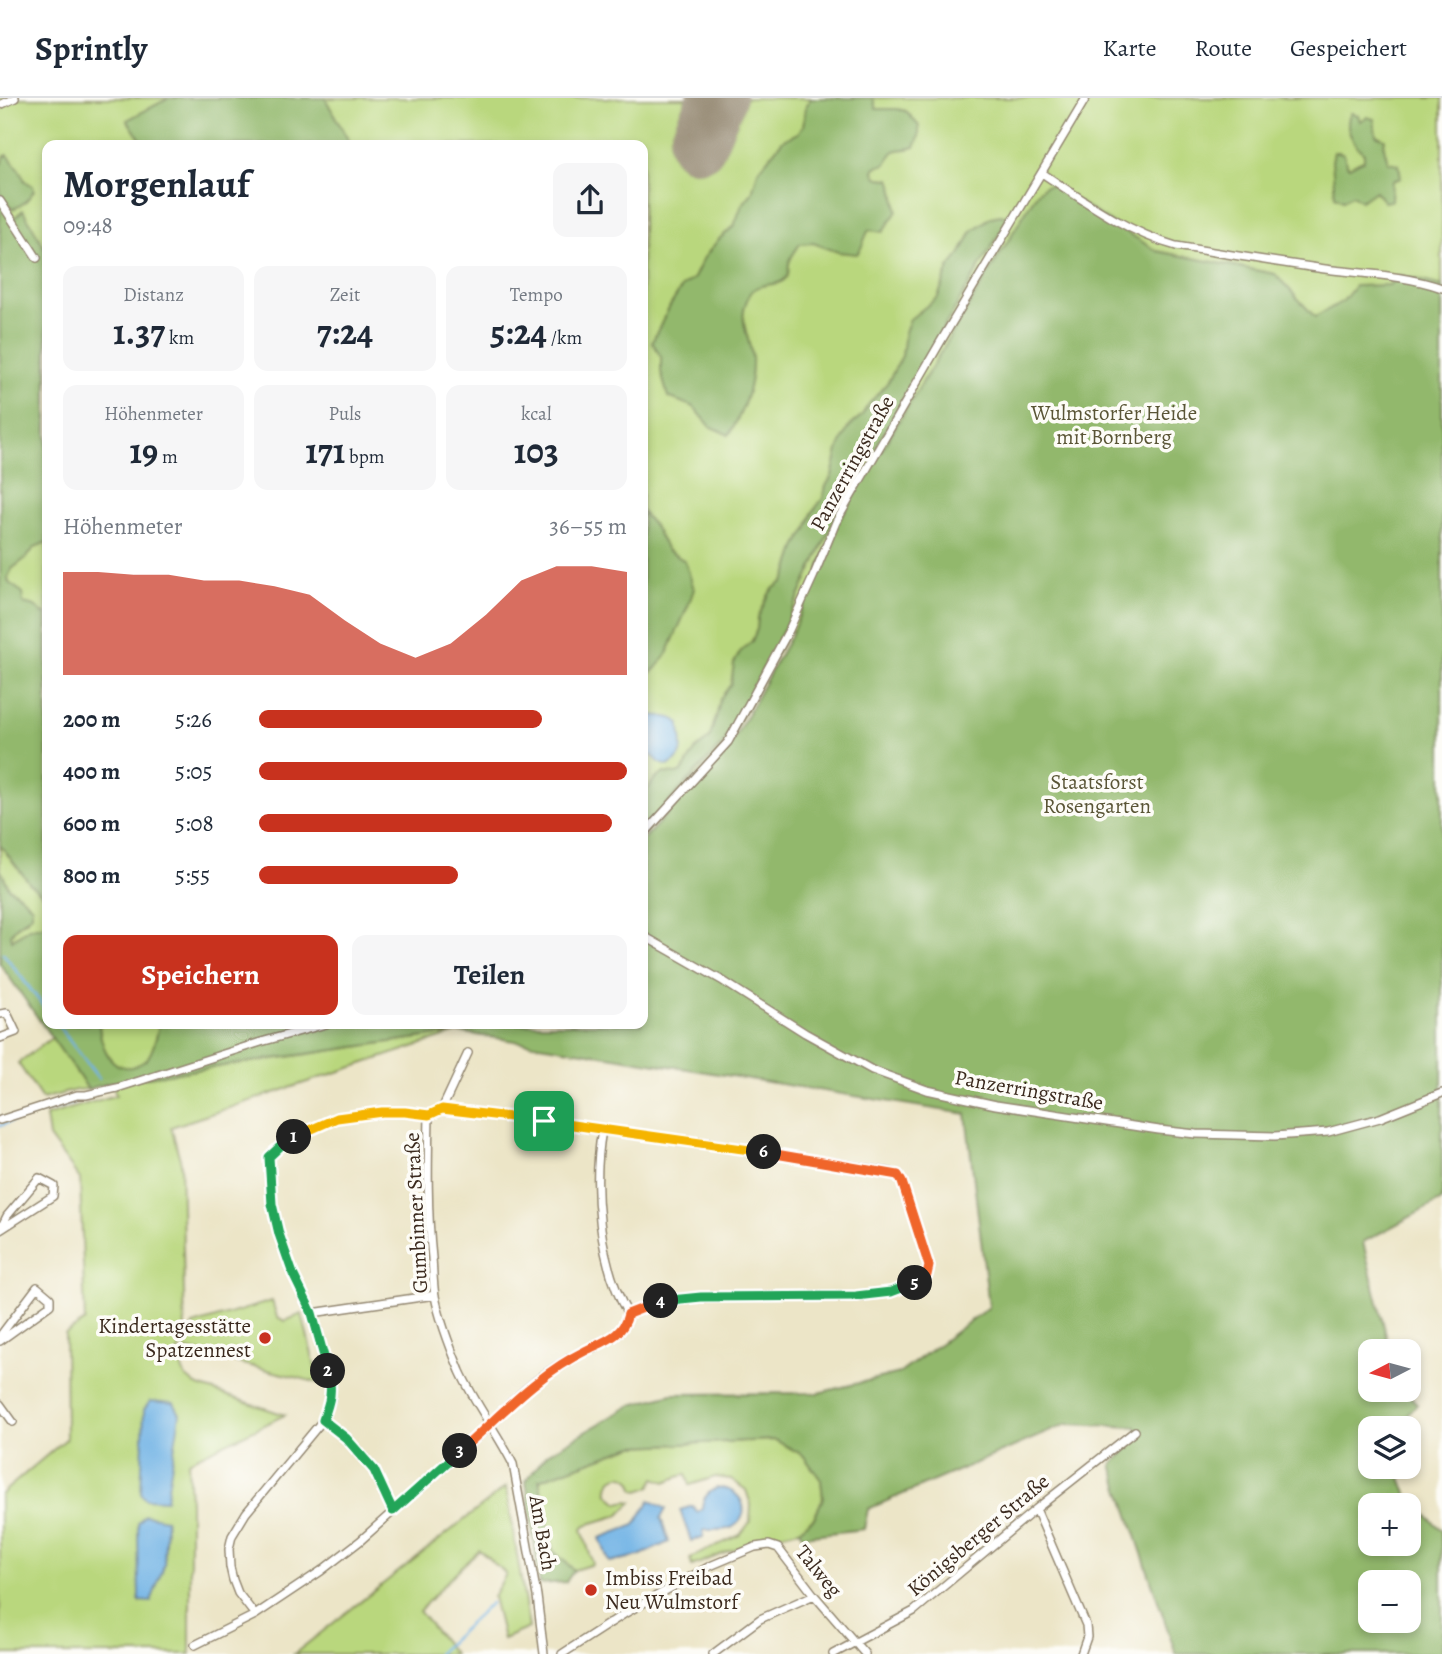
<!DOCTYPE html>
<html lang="de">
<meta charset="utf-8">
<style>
:root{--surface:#fff;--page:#f6f6f7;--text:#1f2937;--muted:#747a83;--line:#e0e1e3;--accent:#c8321e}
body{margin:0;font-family:Alegreya,serif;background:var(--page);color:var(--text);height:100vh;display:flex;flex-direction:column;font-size:26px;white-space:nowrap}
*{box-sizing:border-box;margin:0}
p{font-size:23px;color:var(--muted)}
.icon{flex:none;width:38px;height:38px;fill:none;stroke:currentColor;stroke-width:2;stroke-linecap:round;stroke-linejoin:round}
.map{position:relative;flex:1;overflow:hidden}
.panel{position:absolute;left:42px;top:42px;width:606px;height:889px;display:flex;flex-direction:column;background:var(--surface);border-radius:14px;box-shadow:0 4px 10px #0003}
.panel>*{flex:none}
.needle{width:46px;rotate:264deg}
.controls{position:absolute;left:1358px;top:1241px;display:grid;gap:14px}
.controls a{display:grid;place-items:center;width:63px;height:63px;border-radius:14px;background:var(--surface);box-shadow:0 4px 10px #0003;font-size:35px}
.pin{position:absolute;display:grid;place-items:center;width:60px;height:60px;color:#fff;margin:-30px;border-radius:14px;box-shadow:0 4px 10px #0006}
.km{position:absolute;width:35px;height:35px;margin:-18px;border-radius:50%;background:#222;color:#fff;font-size:19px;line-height:35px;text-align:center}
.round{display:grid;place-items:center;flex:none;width:74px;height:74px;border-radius:14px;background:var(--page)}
.overview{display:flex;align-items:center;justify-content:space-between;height:119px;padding:0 21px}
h1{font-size:38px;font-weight:700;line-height:52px}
.metrics{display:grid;grid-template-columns:repeat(3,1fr);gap:10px;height:119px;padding:7px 21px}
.metrics div{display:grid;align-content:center;border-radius:14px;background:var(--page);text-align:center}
.metrics b{font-size:35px;font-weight:700}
.metrics small{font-size:19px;font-weight:400}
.metrics p{font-size:19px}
.chart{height:196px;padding:14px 21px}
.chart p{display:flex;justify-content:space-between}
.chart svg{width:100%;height:126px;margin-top:7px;fill:var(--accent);opacity:.7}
.button{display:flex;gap:14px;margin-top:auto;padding:14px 21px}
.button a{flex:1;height:80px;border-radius:14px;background:var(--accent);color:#fff;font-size:28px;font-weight:700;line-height:80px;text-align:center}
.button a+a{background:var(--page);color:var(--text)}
ul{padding:0 21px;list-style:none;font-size:23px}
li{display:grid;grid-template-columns:112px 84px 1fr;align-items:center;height:52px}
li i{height:18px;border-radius:9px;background:var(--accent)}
header{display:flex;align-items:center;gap:42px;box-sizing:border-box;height:98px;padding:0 35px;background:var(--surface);border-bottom:2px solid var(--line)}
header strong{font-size:33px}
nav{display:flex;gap:38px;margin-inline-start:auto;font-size:24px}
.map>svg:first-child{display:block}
.green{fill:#b9d77d;stroke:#7a804e;stroke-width:2;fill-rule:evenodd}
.forest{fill:#92b86c;stroke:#667145;stroke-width:2;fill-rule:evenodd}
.water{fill:#70b2e5;stroke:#566e82;stroke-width:2}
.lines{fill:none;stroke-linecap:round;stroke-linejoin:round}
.stream{stroke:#70b2e5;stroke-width:2.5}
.runway{stroke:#948872;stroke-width:58}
.street-casing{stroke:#948872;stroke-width:10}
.street{stroke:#fff;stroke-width:7}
.split-1-casing{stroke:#fff;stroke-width:14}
.split-2-casing{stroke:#fff;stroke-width:14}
.split-3-casing{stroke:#fff;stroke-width:14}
.split-4-casing{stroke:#fff;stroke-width:14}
.split-5-casing{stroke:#fff;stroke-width:14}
.split-6-casing{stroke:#fff;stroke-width:14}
.split-7-casing{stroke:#fff;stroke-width:14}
.split-1{stroke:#f5b400;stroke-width:9}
.split-2{stroke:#22a559;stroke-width:9}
.split-3{stroke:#22a559;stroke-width:9}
.split-4{stroke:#f0652b;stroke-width:9}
.split-5{stroke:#22a559;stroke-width:9}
.split-6{stroke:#f0652b;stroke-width:9}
.split-7{stroke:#f5b400;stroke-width:9}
.poi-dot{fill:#c8321e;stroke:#fdfcf7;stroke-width:2.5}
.labels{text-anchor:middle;stroke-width:7;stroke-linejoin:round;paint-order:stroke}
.park-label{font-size:21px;fill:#5a5536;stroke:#fdfcf7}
.street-label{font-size:21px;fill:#3b2a1e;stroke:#fdfcf7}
.poi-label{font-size:21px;fill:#3b2a1e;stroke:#fdfcf7;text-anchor:end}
</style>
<header>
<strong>Sprintly</strong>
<nav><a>Karte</a><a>Route</a><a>Gespeichert</a></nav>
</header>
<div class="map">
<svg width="1442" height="1556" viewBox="0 0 1442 1556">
<rect width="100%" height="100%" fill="#fdfcf7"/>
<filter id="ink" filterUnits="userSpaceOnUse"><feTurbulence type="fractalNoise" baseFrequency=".0143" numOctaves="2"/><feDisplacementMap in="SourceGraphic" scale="14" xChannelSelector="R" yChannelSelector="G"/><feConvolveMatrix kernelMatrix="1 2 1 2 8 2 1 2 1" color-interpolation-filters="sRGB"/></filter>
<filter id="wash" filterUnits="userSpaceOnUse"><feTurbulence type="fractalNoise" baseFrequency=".00686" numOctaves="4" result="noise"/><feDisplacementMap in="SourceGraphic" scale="28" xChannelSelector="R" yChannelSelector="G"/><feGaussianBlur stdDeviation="1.57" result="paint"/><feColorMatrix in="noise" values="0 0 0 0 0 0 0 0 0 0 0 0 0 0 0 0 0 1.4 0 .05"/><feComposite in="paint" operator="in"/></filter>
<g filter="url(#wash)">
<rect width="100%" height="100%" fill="#ece5c7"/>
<path class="green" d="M0,0H1442V995L865,551L789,532L728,644L642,738V47H47V767L0,702Z
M0,747L47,800V825L42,828L29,830L12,842L11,836L15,830L27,822L29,805L9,790L0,771Z
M79,926H272L120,983L459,934L171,1029L181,1065L185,1236L177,1257L185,1278L196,1287L285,1317L188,1363L190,1405V1549L191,1556H0V1397L66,1341L65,1236L85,1223L80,1081L49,1039L46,1018L116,997L112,984ZM166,1421L164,1467L140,1503L138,1425Z
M53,939L88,991L76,992L42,1001L18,965Z
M272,1203L277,1219L285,1223L302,1216L319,1285L183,1251L193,1227Z
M776,1342L803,1357L821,1382L823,1400L814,1420L799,1432L763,1440L692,1468L690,1460L740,1437L750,1424L751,1407L746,1392L731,1381L715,1379L690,1387L686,1376L665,1384L655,1380L650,1389L639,1393L634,1392C632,1370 605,1375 608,1396L618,1405L628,1403L632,1404L619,1417L586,1427L582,1431L593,1466L574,1472L553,1453L539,1382L633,1348Z
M506,1389L529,1530L503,1541L493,1499L506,1476L479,1452L454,1476L419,1513L454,1556H294Z"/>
<path class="forest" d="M169,0H325L351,47H145L127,22Z
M811,0H873L876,11H897L906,13L919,28V39L915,49C898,55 895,45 886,66L876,69L874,72L875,77L879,80L890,81L894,92L897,113L883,134L869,132C863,141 864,148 857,156L838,154L813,145L800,146C796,152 791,158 789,165C788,170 790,176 786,180C777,191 757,181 749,198C736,221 750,238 752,260C753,288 743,314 729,337L711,329L694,309L668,299L661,274V259L652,244L670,208L682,189L694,180L703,161L718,142L734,128L742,107L752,95L758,73L783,42L798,35L803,28L806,8Z
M1351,15L1358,17L1360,23L1367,19L1374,21L1376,37L1385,41L1384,49L1388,64L1399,66L1401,80L1392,83L1391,103L1384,104L1375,93L1361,103L1352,97L1343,102L1335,98L1332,63L1334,54H1339L1344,56L1346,66L1349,69C1354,67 1358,63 1364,62V56C1354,45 1342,30 1351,15Z
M8,57L20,73L25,83L33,88L34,92C30,100 21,109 12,111L0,96V68L5,58Z
M1051,87L1157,153L1275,176L1315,219L1343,203L1355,188L1389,187L1400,177L1442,188V1102L1363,1144L1390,1253H1370V1292H1399L1401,1297L1411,1299L1417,1306L1398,1330H1370V1368L1397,1369L1409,1401L1442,1432V1556H1176L1112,1367L1140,1337L1136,1329L1067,1326L868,1411L864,1431L803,1438L799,1432L814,1420L823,1400L821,1382L803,1357L775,1342L633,1348L539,1382L553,1453L574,1472L566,1484L540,1486L526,1383L547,1356L632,1307L672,1296L818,1295L900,1275L989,1209L966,1016L459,934L113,984L88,991L0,866V771L9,790L22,799L32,809V816L15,830L11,836L12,842L29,830L42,828L47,825V926H99C100,943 108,972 131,969C136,968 142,965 146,962C154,953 157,937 159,926H642V743L731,646L793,533L811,489L818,478L820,467L838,424L1037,95L1045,88ZM1370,1407H1409V1446H1370ZM1370,1484H1409V1522H1370Z
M0,100L14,120L23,112L47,154V444L35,449L26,460L12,471L8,479L9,485L22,494L23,505L35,508L43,516L47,515V800L31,787L0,747Z
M1000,117L1009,119L937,241L834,423L784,531L725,643L642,733V700L654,682L664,675L676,676L682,674L696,651L709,641L717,616L720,601L731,586L734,565L740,554L752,543L757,531L758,519L769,496L774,490L784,483L787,477L797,447L807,431L812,415L823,400L826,388L832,378L838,352L848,330L862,317L868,307L888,284L902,258L905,234L910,221L938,199L949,170L961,155L972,133L991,119Z
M642,414L654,428L667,452L685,463L694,491L688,508L667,556L656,570L645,579L642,584Z"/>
<path class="water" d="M653,617C662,619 675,618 680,626C680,645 689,657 668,668L660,665L653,658L642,655V621L649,620Z
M150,1303L174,1305L180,1316L166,1402L145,1401L141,1396L144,1312Z
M717,1390C741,1389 754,1416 733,1429C725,1433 713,1432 704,1432L703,1439L691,1443L680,1412L693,1408L697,1414L702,1411C702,1401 708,1394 717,1390Z
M650,1402L666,1411L661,1420L669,1444L639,1458L609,1464L600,1440L635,1427Z
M145,1417L166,1421L164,1467L151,1504L139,1503L138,1425Z"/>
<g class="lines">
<path class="stream" d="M3,855L47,913
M57,926L99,981
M0,1028L14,1022L73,1005
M437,1556L491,1505"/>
<path class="runway" d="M698,45L717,0"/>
</g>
</g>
<g filter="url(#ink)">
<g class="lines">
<g class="street-casing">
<path id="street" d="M0,7L15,0
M1042,75C1084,103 1127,134 1176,148C1226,156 1275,164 1325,171C1364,176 1405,177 1442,190
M0,103L37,160
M642,738L728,644L789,532L814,477L836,424L941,243L1086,0
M642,837L723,883L805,935L872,972L927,992L996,1007L1159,1032L1196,1036L1275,1038L1328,1034L1380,1020L1442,995
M0,916L7,915L16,934L0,940
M442,1011L468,955
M429,1017C428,1065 427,1113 432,1160C433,1173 433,1185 435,1198C440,1224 450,1249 460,1273C475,1306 497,1334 513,1366L537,1498L544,1556
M0,1022L77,997H86L117,990L261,944L326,926
M602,1032C592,1088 599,1166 628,1216
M39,1080L54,1088L53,1098L0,1132L7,1118Z
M312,1215L435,1197
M0,1238L37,1189L50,1200V1207L0,1243
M0,1306L13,1324
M323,1322L346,1340L374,1372L393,1413
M1036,1411L1086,1527L1087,1539L1081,1556
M195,1547L255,1517L321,1473L360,1443L491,1326C510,1303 539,1278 565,1263C581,1253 605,1247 618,1235C624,1229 626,1224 628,1216L661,1203L681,1200C719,1198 757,1198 795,1198C836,1198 894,1204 927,1177L929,1168L902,1084L898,1077L890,1074L713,1046L602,1032L500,1017L442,1011L429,1017L405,1014H381L337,1020L286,1043L269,1059L272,1106L279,1136L293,1176L312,1215L330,1281L331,1300L323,1322L246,1415L232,1438L229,1451L230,1469L233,1482L238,1495L255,1517
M562,1556L624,1516L710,1468L755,1449L769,1447L778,1450L814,1497L865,1556
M713,1556L760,1521L814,1497
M833,1556L914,1513L1036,1411L1135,1333"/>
</g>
<use href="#street" class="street"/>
</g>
</g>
<g class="lines" filter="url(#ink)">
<g class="split-1-casing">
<path id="split-1" d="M294,1039L337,1020L382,1014H405L429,1017L442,1011L544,1023"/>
</g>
<g class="split-2-casing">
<path id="split-2" d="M294,1039L286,1043L269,1059L272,1106L279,1136L293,1176L312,1215L328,1273"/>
</g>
<g class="split-3-casing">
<path id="split-3" d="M328,1273C333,1293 330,1303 323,1322L346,1340L374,1372L393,1413L460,1353"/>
</g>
<g class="split-4-casing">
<path id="split-4" d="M460,1353C500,1318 536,1277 585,1253C604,1243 623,1239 628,1216L661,1203"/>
</g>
<g class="split-5-casing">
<path id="split-5" d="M661,1203L701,1199L856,1198L891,1194L915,1185"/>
</g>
<g class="split-6-casing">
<path id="split-6" d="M764,1054L898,1077L902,1084L929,1168L927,1177L915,1185"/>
</g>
<g class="split-7-casing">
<path id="split-7" d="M544,1023L764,1054"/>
</g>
<use href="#split-1" class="split-1"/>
<use href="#split-2" class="split-2"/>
<use href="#split-3" class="split-3"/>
<use href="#split-4" class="split-4"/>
<use href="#split-5" class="split-5"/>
<use href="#split-6" class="split-6"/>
<use href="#split-7" class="split-7"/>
</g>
<g class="poi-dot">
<circle cx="265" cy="1240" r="7"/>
<circle cx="591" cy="1492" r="7"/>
</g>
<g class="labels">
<g class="park-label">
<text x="1114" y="322">Wulmstorfer Heide<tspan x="1114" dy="24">mit Bornberg</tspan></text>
<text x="1097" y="691">Staatsforst<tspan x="1097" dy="24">Rosengarten</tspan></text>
</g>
<g class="street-label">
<text transform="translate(852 365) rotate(-61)" y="7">Panzerringstraße</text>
<text transform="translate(1029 992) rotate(10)" y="7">Panzerringstraße</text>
<text transform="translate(416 1115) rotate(-93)" y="7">Gumbinner Straße</text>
<text transform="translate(543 1435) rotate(80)" y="7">Am Bach</text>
<text transform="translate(978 1437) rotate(-40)" y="7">Königsberger Straße</text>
<text transform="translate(819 1473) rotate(51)" y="7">Talweg</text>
</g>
<g class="poi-label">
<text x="251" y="1235">Kindertagesstätte<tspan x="251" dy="24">Spatzennest</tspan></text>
<text x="605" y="1487" text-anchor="start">Imbiss Freibad<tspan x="605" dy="24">Neu Wulmstorf</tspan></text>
</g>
</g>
</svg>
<div class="controls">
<a><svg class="needle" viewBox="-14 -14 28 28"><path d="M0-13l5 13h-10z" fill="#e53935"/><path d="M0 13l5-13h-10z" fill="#747a83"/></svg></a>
<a><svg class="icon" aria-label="layers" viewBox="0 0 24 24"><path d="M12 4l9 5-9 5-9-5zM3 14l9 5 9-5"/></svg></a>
<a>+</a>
<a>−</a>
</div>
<div class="pin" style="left:544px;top:1023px;background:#1e9e55"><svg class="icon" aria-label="arrive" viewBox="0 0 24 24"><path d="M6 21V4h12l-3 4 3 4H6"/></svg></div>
<b class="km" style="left:294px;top:1039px">1</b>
<b class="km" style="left:328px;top:1273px">2</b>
<b class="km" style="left:460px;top:1353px">3</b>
<b class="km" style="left:661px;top:1203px">4</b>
<b class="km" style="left:915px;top:1185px">5</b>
<b class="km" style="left:764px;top:1054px">6</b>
<section class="panel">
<div class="overview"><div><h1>Morgenlauf</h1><p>09:48</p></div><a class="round"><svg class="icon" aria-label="share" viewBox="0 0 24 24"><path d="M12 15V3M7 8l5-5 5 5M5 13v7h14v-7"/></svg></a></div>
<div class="metrics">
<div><p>Distanz</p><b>1.37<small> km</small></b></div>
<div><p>Zeit</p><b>7:24</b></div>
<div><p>Tempo</p><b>5:24<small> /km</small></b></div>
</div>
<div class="metrics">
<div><p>Höhenmeter</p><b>19<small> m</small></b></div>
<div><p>Puls</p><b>171<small> bpm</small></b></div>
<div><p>kcal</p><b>103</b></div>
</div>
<div class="chart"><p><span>Höhenmeter</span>36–55 m</p>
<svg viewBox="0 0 160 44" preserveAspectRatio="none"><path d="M0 44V8L10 8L20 9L30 9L40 11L50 11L60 13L70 16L80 25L90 33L100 38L110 33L120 23L130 11L140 6L150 6L160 8V44z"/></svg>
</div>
<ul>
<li><b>200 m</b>5:26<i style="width:77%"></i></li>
<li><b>400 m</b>5:05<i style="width:100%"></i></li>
<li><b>600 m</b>5:08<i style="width:96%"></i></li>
<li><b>800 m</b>5:55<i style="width:54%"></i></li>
</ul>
<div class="button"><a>Speichern</a><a>Teilen</a></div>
</section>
</div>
